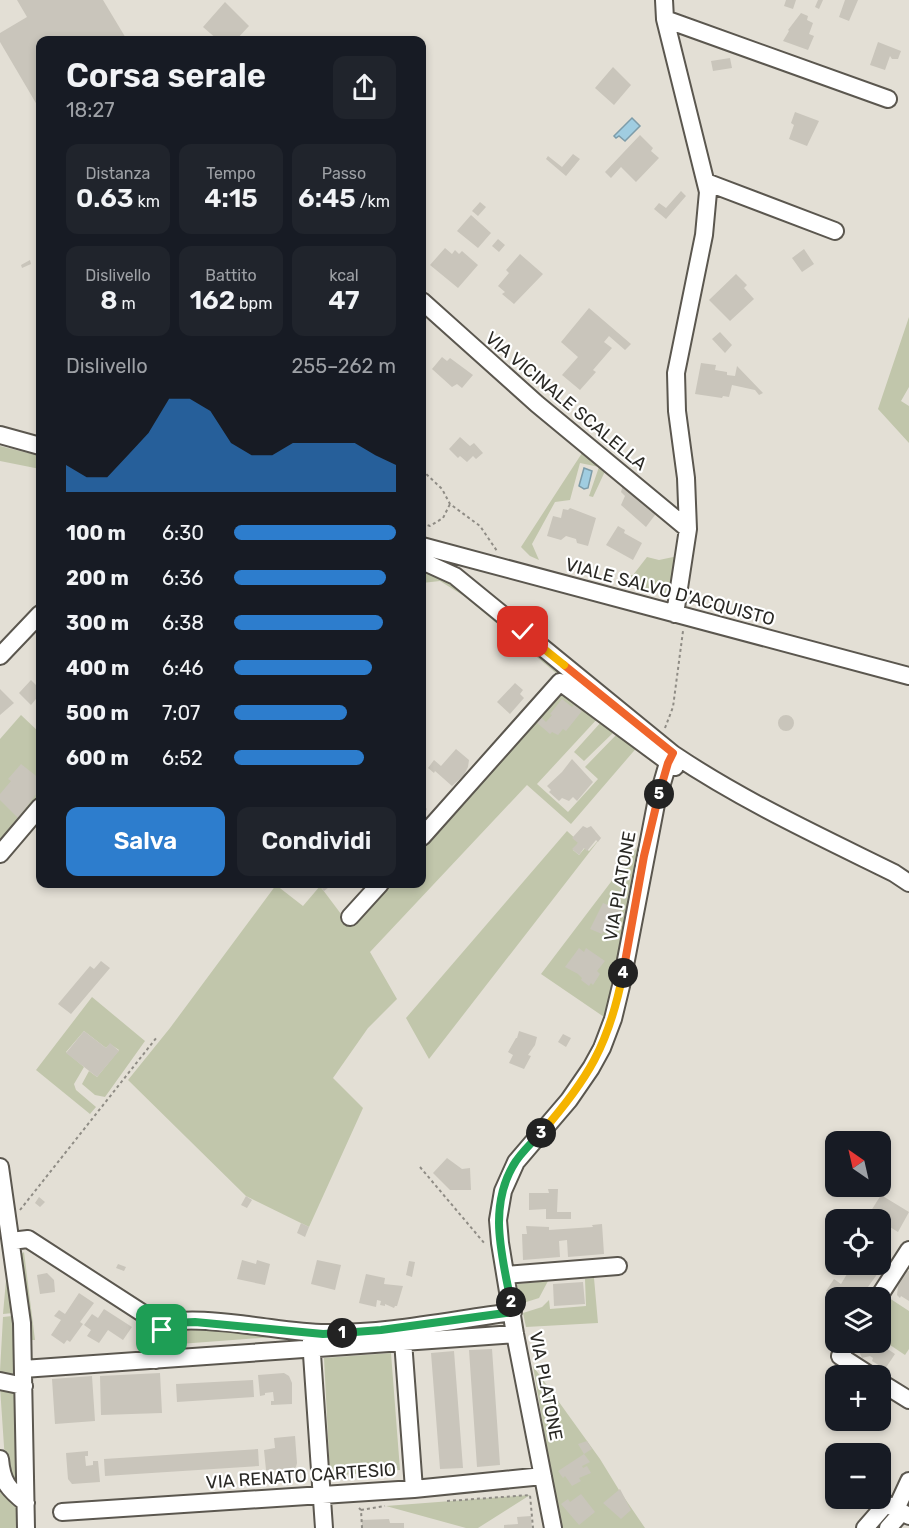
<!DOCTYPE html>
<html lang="it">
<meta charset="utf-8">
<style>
:root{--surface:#171b24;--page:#20242c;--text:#f1f3f6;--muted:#9ea1a6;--accent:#2d7dcd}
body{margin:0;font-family:Rubik,sans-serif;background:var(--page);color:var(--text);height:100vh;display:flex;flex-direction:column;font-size:22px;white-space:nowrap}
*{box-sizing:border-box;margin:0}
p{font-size:20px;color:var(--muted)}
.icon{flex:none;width:33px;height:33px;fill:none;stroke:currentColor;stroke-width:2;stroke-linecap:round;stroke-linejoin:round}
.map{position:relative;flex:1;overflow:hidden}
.side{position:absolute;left:36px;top:36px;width:390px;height:852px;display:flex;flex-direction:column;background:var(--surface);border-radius:12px;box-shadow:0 3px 9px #0003}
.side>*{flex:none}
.needle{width:39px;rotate:326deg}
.controls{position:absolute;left:825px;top:1131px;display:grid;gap:12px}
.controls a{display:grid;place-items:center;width:66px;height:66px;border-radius:12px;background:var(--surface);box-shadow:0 3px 9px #0003;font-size:30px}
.pin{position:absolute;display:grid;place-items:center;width:51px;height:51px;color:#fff;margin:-26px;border-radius:12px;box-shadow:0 3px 9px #0006}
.km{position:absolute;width:30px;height:30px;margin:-15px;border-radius:50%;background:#222;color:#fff;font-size:16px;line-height:30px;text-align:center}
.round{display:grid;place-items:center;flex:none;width:63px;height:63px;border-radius:12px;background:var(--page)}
.overview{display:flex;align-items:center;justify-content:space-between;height:102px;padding:0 30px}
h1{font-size:33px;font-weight:600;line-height:45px}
.figures{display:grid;grid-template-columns:repeat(3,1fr);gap:9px;height:102px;padding:6px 30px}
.figures div{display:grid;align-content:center;border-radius:12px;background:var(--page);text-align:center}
.figures b{font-size:26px;font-weight:600}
.figures small{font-size:16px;font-weight:400}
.figures p{font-size:16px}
.chart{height:168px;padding:12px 30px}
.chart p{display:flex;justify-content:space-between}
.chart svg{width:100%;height:108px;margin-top:6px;fill:var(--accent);opacity:.7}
.primary-button{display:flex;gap:12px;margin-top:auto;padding:12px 30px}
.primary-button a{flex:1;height:69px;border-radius:12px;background:var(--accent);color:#fff;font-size:24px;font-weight:600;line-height:69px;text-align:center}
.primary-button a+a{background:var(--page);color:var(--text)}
ul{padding:0 30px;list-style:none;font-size:20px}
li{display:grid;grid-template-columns:96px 72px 1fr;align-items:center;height:45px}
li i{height:15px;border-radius:8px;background:var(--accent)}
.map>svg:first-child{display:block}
.green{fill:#c1c6ab}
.water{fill:#a0cde1;stroke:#7d9ca9;stroke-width:1.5}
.building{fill:#c9c5bb}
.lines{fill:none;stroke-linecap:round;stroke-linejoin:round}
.minor-casing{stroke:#5b574f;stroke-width:20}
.path{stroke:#8f8c85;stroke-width:2;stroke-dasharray:3 3;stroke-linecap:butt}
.minor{stroke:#fff;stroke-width:16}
.split-1-casing{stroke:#fff;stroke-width:12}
.split-2-casing{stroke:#fff;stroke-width:12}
.split-3-casing{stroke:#fff;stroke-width:12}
.split-4-casing{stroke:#fff;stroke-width:12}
.split-5-casing{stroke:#fff;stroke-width:12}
.split-6-casing{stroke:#fff;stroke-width:12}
.split-7-casing{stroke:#fff;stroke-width:12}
.split-1{stroke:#22a559;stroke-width:8}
.split-2{stroke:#22a559;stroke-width:8}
.split-3{stroke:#22a559;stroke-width:8}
.split-4{stroke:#f5b400;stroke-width:8}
.split-5{stroke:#f0652b;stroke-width:8}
.split-6{stroke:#f0652b;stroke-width:8}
.split-7{stroke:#f5b400;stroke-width:8}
.labels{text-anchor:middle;stroke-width:4.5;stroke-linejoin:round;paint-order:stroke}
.street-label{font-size:18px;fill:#2a2925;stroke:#fff}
</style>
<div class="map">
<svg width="909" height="1528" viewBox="0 0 909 1528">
<rect width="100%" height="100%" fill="#e3dfd5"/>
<path class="green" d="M909,317V387L901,401L909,406V443L878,409Z
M0,446L40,456V469L0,461Z
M584,450L607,467L593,497L589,496L599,467L580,463L570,500L555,502L532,544L539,560L530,556L521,547Z
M678,556L671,595L619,582L618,576L633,575L647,557L659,560Z
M422,567C478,595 526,642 576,682L569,684L464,596L440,581L422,583Z
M563,690L598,718L537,784L568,812L598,779L585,767L618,733L639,745L571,824L527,785L370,952L397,999L368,1028L333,1078L363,1108L309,1227L246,1196L128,1080L170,1028L276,885L303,906L320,886L350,926L389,884H422V848Z
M21,715L40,733V797L0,845V739Z
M602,721L615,731L584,761L574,752Z
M567,831L579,842L573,850L579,855L585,848L589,851L602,836L429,1059L406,1018Z
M639,845L630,904L607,1019L541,974Z
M92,997L145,1041L105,1097L95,1095L82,1084L89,1071L97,1077L119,1050L110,1044L106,1048L84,1031L66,1052L84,1067L74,1084L76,1090L96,1107L90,1114L36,1070Z
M24,1252L35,1340H30L20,1255Z
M594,1278L598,1323L526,1327L523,1313L542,1307L549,1300L550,1309L586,1306L585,1279Z
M6,1280H8L13,1313L3,1314Z
M548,1281L539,1298L520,1304L517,1284Z
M886,1296L909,1311V1349L905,1355L881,1339V1304Z
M12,1316L16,1373L14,1375H3L0,1371L3,1317Z
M184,1325L286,1336L166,1345L168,1332Z
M391,1353L400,1470L330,1476L324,1358Z
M533,1366L600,1459L619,1490L645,1528H562L554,1491Z
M0,1387L17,1392L18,1490L6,1476Z
M0,1492L6,1493L20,1510V1528H0Z
M530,1495L478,1528H466L386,1506Z"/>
<path class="water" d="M632,118L640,126L625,141L619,136L616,138L614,136Z
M584,468L592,471L588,488L584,489L579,486Z"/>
<path class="building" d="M17,0H103L127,40H40V110L0,42V33L27,17Z
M786,0H796L793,9L784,6Z
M818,0H823L819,9L815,7Z
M845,0H858L849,21L839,17Z
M225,2L249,26L236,40H218L203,27Z
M801,13L808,16L807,20L813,23L809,34L814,36L808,50L783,41L789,31L788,30Z
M878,42L901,51L898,59H892L890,56L885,70L870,65Z
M730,58L732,68L713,71L711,61Z
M613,67L631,85L614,105L595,88Z
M795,112L819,121L807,146L789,139L794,125L791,123Z
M640,135L653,148L651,151L659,158L636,182L621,167L611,178L605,172Z
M573,154L580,159L566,176L546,159L548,156L562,167Z
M681,191L686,196L666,219L654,209L659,203L666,208Z
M480,202L486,207L478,216L472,211Z
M471,215L491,233L478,248L457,231Z
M498,239L505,245L499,252L492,246Z
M445,248L452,254L455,250L459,254L462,251L478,265L458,288L430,265Z
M804,249L814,264L802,272L792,258Z
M520,254L543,274L514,304L502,294L505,292L498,286L509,273L506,270Z
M30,260L31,264L22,268L21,265Z
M736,274L747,285L744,288L754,299L730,321L709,300Z
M589,308L631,344L625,350L609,336L604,342L612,348L593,370L596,372L580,390L562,375L578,357L561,342Z
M720,332L732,345L725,353L712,339Z
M442,357L447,361L450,358L473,375L462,388L457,384L452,387L432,369Z
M701,363L716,365L715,370L727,372V375L735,376L737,366L763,393L759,395L755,390L732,385L729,397L723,396L722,398L695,394Z
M460,437L470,446L474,443L483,453L476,459L473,456L467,462L460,456L458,458L449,449Z
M624,481L658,511L646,527L621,505L625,496L621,492Z
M570,508L596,518L588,546L577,543L576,539L566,536L561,540L547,536L553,516L561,518L563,509L568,510Z
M618,526L625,530L624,533L642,543L633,560L606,545Z
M31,680L40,689V694L31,705L19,693Z
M515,683L523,690L520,694L524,698L510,714L497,702Z
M0,689L14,703L0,715Z
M562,699L572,707L574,705L582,711L566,731L563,729L558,735L552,732L550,734L536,722L541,717L546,722L552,715L550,714Z
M778 723a8 8 0 1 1 16 0a8 8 0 1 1-16 0Z
M456,749L469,760L468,767L464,775L452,786L435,771L434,773L428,768L434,760L441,766Z
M572,759L593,782L577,801L573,797L569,801L562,798L559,801L549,792L551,790L547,786L562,772Z
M21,764L40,779V789L18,818L0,800V794L11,781L8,779Z
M422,803L427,809L422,820Z
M583,826L587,828L591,826L601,838L598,842L596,840L587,851L584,848L579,855L572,849L578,843L572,838Z
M324,884L329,887L324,891L321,887Z
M603,903L622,911L614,922L619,924L616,931L614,930L611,935L603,932L602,934L590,929Z
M579,948L584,952L586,948L605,961L597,971L600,974L593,985L591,983L589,986L581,980L582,978L578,974L565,967Z
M101,961L110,968L71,1014L58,1004L90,966L94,969Z
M84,1031L106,1048L110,1043L119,1051L97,1077L66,1053Z
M519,1031L537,1037L535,1045L528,1055L531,1056L524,1069L509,1063L513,1055L508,1052L516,1038H517Z
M563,1034L571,1038L566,1047L558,1042Z
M447,1158L462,1169L470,1168L471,1190H450L433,1173Z
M548,1189H558L557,1212H571V1219H546V1209L529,1210V1193H549Z
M881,1195L909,1212L898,1232L869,1214Z
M246,1196L252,1200L247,1208L241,1205Z
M39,1197L45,1202L40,1207L35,1203Z
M301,1223L309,1227L305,1237L297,1233Z
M602,1224L604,1254L568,1257L567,1240L559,1241L560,1257L523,1260L522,1234H527L526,1226L549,1227V1230L593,1227L592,1225Z
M880,1258L886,1262L860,1298H839L826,1291L834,1279L841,1284L847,1274L841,1269L845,1264H854L861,1269L865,1264H880Z
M242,1260L256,1264L257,1260L270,1264L265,1285L237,1279Z
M317,1260L341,1265L335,1290L311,1284Z
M409,1261L415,1262L412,1277L406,1275Z
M118,1264L126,1267L124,1271L116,1268Z
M904,1271H909V1301L901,1296L900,1298L897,1295L898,1286Z
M47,1273L54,1280L55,1292L40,1294L37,1275Z
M366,1274L385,1278L384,1284L403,1286L397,1306H395L394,1308L385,1304V1306L380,1305L381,1301L377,1300L376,1307L359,1303Z
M583,1282L585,1304L554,1306L553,1284Z
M79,1293L94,1303L80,1322L83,1324L70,1342L67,1340L64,1344L51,1335L61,1320L54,1316L59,1310L65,1314Z
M104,1309L132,1327L123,1340L108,1330L99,1343L87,1336L91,1330L84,1325L92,1314L98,1318Z
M832,1342L835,1347L830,1350L827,1345Z
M863,1342H877L895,1354L885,1369L872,1361L873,1358L870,1356L862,1358L857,1346Z
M492,1349L500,1465L477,1467L469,1350Z
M454,1351L463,1468L440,1469L431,1353Z
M160,1373L162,1413L101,1415L100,1376Z
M284,1373L289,1376L292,1383V1404L271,1405V1401H274L273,1392L265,1393V1395L260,1396L258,1375Z
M92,1376L95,1421L55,1424L52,1379Z
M253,1380L254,1397L177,1402L176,1384Z
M295,1436L297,1463L296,1467L292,1470H266L264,1450L275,1448L274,1438Z
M587,1441L592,1449L584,1454L578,1444Z
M258,1449L259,1466L105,1476L104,1459Z
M88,1451V1456H85L86,1466L93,1465V1461H98L100,1482L72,1484L68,1479L66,1453Z
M584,1454L590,1462L582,1466L583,1468L587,1466L591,1473L579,1478L581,1481L572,1486L565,1476L563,1478L558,1471Z
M620,1489L631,1510L621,1519L603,1503Z
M581,1494L595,1512L579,1525L561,1504L568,1499L570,1502Z
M531,1516L532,1528H504V1525L518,1524L517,1517Z
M389,1519L390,1523H404V1528H362V1520Z"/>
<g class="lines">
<g class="minor-casing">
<path id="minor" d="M664,0L665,19L708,192L704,235L676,373L677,411L686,478L688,529L675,614
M665,19L888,99
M706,182L835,231
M422,301L537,404L688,529
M0,435L40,446
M422,546L909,676
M422,561L455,576L673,754C743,801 819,836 894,873L909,883
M0,656L40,614
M422,837L560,682L675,767
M0,854L40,807
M350,917L380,884
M0,1167L22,1323L26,1528
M11,1241L28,1239L164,1327
M506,1275L618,1266
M878,1298L909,1250
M311,1340L324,1528
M403,1341L414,1489
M849,1342L840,1356L871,1376
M156,1360C157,1348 156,1329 170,1323C186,1317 230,1323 248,1325C274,1328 300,1333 326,1333C388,1334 451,1320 513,1312
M23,1369L515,1334
M0,1381L24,1386
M880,1382L909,1400
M0,1459C2,1482 8,1489 26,1503
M896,1509L909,1481
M62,1512L414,1489L543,1476
M553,1528L515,1334L500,1243L498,1220L503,1191L516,1162L569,1100L591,1068L602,1048L613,1019L621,986L656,804L668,763L673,754
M865,1528L886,1504L909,1516
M888,1528L902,1512"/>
</g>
<path class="path" d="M422,470L442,489L450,504L480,526L497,551
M422,523L430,526L443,518L450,504
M665,728L673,707L683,631
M420,1167L485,1244
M20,1210L157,1037
M447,1501L530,1495L533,1528
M359,1508L361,1510L362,1528
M361,1510L385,1506"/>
<use href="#minor" class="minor"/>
</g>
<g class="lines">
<g class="split-1-casing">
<path id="split-1" d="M162,1330L171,1323L195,1322L323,1334L342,1333"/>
</g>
<g class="split-2-casing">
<path id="split-2" d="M342,1333L381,1330L513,1312L511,1302"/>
</g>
<g class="split-3-casing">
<path id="split-3" d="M511,1302C502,1256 487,1205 516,1161C523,1151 532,1142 541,1133"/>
</g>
<g class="split-4-casing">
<path id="split-4" d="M541,1133C588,1079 609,1045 623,973"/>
</g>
<g class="split-5-casing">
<path id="split-5" d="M623,973L644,856L659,794"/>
</g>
<g class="split-6-casing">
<path id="split-6" d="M564,665L673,753L668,763L659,794"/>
</g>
<g class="split-7-casing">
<path id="split-7" d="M523,632L564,665"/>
</g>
<use href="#split-1" class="split-1"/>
<use href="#split-2" class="split-2"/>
<use href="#split-3" class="split-3"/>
<use href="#split-4" class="split-4"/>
<use href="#split-5" class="split-5"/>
<use href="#split-6" class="split-6"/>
<use href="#split-7" class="split-7"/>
</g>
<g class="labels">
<g class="street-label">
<text transform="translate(566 401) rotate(40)" y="6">VIA VICINALE SCALELLA</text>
<text transform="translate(670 592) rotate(15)" y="6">VIALE SALVO D'ACQUISTO</text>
<text transform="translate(620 886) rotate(-80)" y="6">VIA PLATONE</text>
<text transform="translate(546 1386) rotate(79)" y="6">VIA PLATONE</text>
<text transform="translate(301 1476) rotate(-4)" y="6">VIA RENATO CARTESIO</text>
</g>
</g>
</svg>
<div class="controls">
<a><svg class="needle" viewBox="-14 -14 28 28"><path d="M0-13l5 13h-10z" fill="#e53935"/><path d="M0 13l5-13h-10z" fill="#9ea1a6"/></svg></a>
<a><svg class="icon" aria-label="locate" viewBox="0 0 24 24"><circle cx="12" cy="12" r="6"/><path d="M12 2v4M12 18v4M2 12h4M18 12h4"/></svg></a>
<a><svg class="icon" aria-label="layers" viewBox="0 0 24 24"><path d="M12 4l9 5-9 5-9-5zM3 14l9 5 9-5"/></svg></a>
<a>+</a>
<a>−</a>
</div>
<div class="pin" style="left:162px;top:1330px;background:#1e9e55"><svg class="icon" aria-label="arrive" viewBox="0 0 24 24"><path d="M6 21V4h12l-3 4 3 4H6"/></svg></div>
<div class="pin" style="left:523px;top:632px;background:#d93025"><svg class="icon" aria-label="check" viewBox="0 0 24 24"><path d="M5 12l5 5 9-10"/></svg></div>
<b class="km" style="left:342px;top:1333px">1</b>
<b class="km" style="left:511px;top:1302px">2</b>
<b class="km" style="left:541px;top:1133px">3</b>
<b class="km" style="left:623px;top:973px">4</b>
<b class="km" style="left:659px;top:794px">5</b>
<section class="side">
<div class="overview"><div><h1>Corsa serale</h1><p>18:27</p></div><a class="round"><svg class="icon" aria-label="share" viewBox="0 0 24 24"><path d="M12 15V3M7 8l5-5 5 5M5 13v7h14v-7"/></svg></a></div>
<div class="figures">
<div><p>Distanza</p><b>0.63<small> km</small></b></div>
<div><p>Tempo</p><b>4:15</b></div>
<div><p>Passo</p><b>6:45<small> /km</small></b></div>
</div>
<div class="figures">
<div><p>Dislivello</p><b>8<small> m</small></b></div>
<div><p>Battito</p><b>162<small> bpm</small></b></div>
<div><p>kcal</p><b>47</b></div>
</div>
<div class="chart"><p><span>Dislivello</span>255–262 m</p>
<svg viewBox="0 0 160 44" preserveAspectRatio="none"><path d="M0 44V33L10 38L20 38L30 29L40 20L50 6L60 6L70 11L80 24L90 29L100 29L110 24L120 24L130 24L140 24L150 29L160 33V44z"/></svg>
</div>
<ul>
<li><b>100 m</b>6:30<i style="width:100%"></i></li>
<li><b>200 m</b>6:36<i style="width:94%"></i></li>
<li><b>300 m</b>6:38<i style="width:92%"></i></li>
<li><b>400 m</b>6:46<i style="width:85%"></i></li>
<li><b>500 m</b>7:07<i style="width:70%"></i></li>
<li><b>600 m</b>6:52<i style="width:80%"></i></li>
</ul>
<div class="primary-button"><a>Salva</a><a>Condividi</a></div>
</section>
</div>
